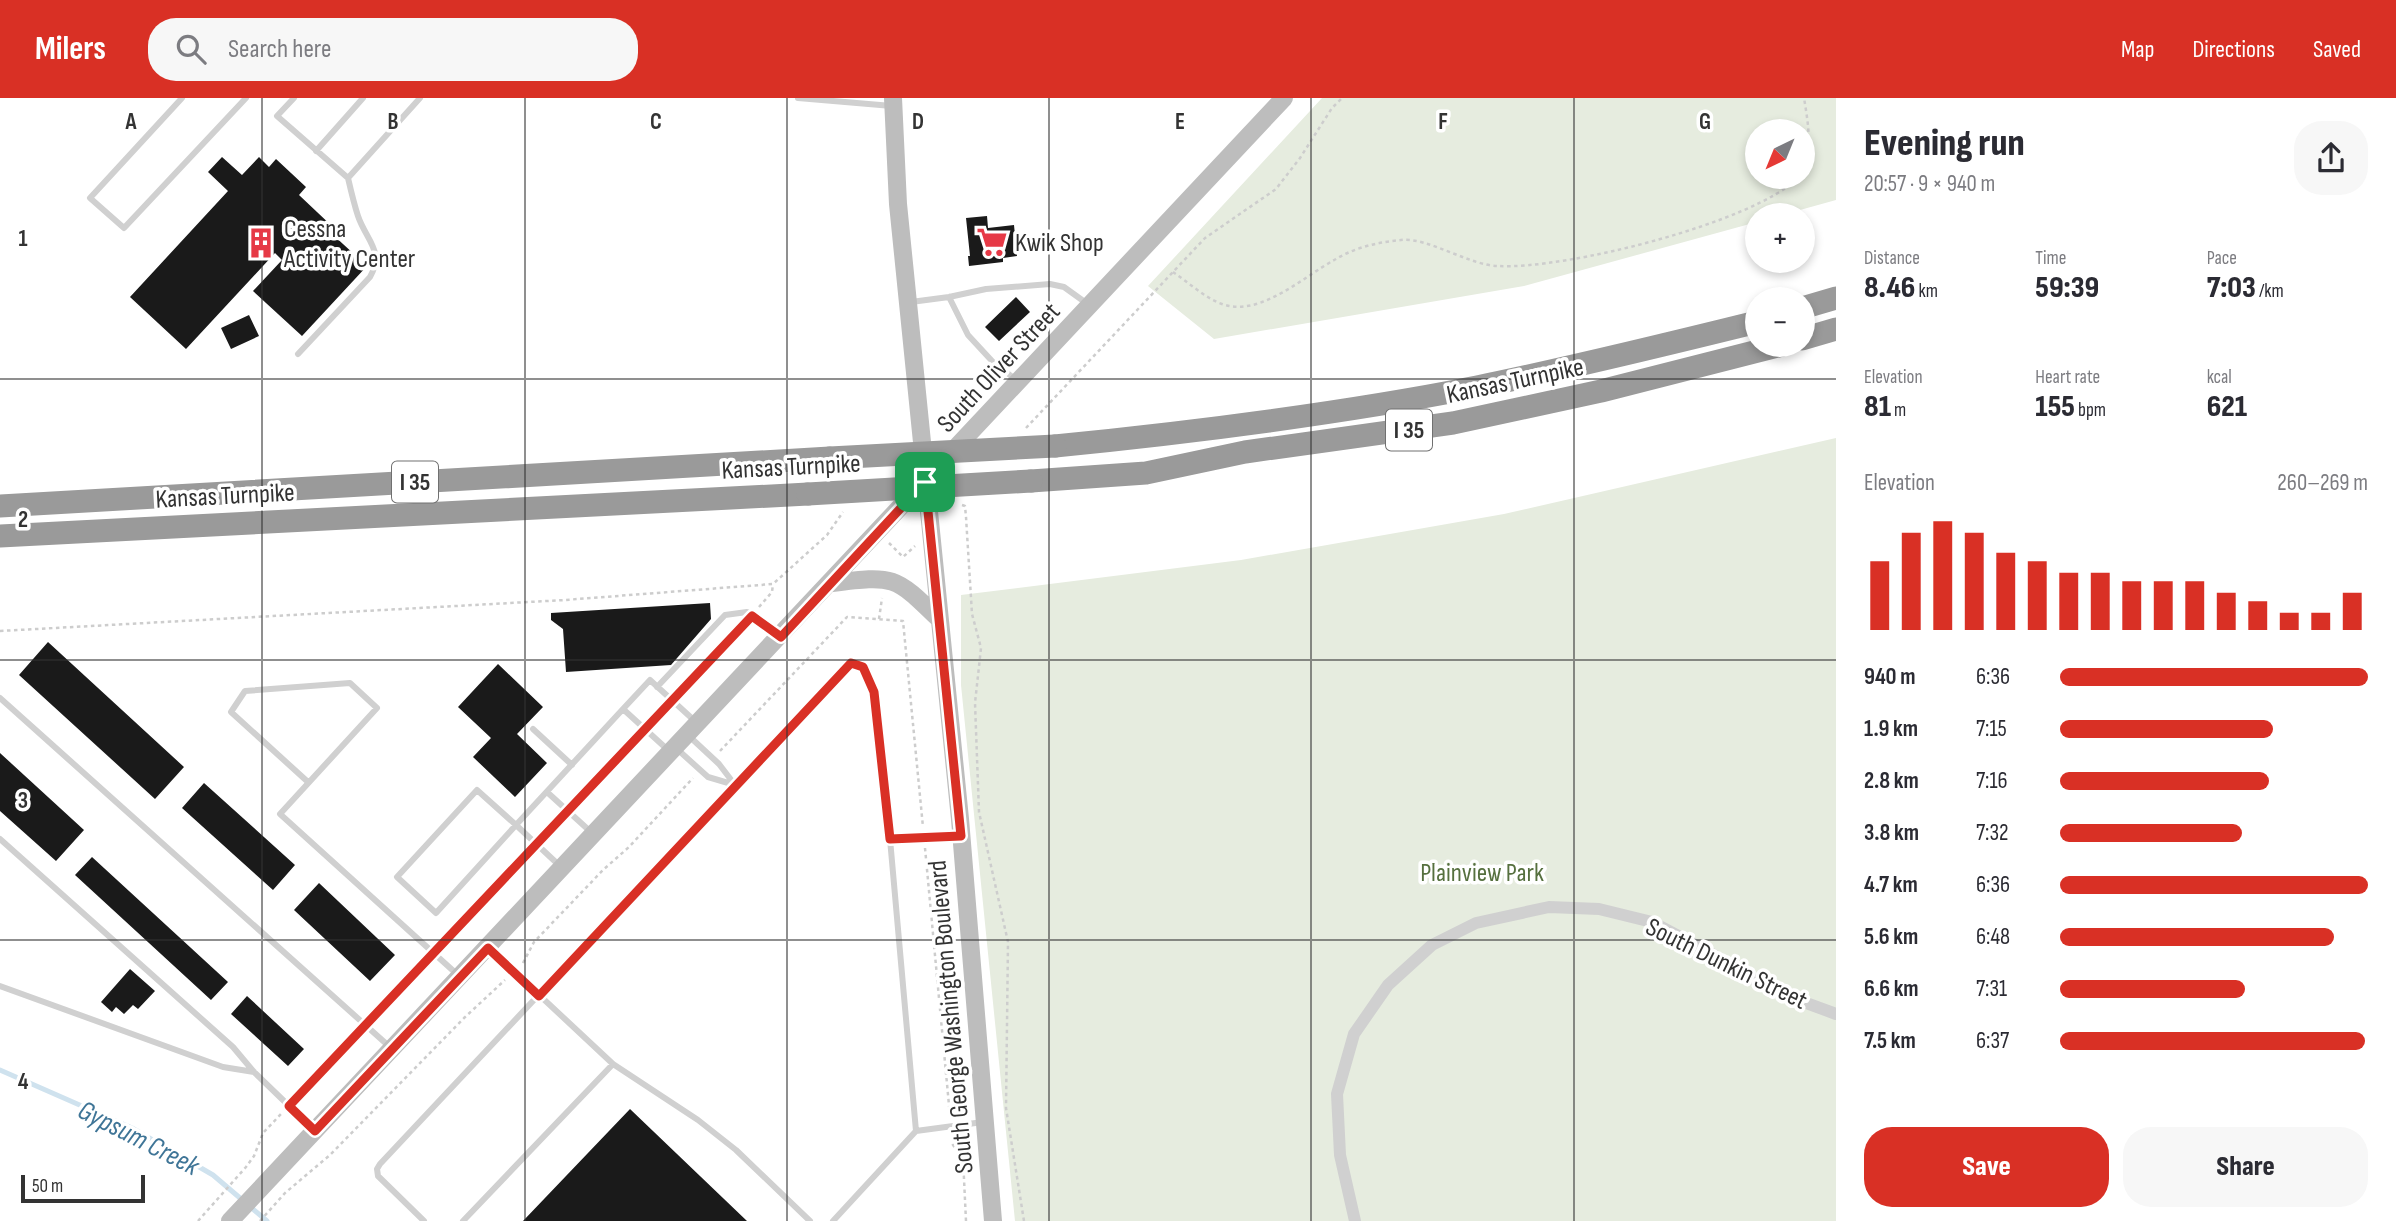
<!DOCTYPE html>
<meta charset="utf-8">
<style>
:root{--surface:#fff;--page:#f7f7f7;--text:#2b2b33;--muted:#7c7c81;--accent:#d93025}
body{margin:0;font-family:"Sofia Sans Condensed",sans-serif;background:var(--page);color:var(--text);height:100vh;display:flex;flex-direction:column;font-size:26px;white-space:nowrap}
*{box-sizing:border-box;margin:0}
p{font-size:23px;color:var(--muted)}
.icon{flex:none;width:38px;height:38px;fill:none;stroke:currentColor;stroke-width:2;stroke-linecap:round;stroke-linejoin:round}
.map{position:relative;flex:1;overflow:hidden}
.details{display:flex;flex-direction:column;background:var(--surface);width:560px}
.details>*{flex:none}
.needle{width:46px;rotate:223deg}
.controls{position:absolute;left:1745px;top:21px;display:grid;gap:14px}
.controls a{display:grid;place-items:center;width:70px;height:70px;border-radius:50%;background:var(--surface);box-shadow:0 4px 10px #0003;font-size:35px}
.scale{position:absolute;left:21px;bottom:18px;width:124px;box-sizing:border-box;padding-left:7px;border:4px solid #333;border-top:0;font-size:19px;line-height:24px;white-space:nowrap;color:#333;-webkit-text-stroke:5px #fff;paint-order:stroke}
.pin{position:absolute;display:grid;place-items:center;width:60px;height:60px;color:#fff;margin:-30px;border-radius:14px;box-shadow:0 4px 10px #0006}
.round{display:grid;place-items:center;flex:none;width:74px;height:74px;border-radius:28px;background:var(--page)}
.summary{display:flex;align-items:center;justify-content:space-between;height:119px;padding:0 28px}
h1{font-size:38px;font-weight:800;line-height:52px}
.figures{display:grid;grid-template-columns:repeat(3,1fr);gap:10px;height:119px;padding:7px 28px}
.figures div{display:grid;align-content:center}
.figures b{font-size:30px;font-weight:800}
.figures small{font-size:19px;font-weight:400}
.figures p{font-size:19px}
.chart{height:196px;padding:14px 28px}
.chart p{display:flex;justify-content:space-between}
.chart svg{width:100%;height:126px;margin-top:7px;stroke:var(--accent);stroke-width:6}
.button{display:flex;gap:14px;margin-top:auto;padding:14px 28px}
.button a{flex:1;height:80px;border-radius:28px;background:var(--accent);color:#fff;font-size:28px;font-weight:800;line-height:80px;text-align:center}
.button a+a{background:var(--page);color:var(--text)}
ul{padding:0 28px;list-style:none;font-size:23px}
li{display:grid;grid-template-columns:112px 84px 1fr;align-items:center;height:52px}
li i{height:18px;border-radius:9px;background:var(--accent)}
header{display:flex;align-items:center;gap:42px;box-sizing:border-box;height:98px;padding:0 35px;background:var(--accent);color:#fff}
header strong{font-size:33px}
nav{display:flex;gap:38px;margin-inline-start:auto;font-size:24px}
.search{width:490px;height:63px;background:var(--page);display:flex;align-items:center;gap:18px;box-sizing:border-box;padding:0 24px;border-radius:28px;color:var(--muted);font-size:26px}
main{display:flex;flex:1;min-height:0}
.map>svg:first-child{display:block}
.green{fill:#e6ecdf;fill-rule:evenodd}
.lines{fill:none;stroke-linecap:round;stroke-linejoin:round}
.stream{stroke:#cfe2ee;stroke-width:5}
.building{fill:#1a1a1a}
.path{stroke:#cdcdcd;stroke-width:2.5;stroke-dasharray:3.5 3.5;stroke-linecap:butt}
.lane{stroke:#d0d0d0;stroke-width:6}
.street{stroke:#d0d0d0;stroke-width:12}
.secondary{stroke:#bdbdbd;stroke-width:18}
.highway{stroke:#9a9a9a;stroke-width:23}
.highway-bridge{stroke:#9a9a9a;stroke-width:23}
.route-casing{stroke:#fff;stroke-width:14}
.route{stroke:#d93025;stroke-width:9}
.grid{fill:none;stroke:#333;stroke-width:2;stroke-opacity:0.55}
.labels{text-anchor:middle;stroke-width:7;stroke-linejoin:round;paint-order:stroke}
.shield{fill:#fff;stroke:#707070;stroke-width:2}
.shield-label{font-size:24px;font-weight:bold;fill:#333}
.poi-label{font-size:26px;fill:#333;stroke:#fff;text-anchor:start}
.street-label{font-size:26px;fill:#333;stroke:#fff}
.park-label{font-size:26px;fill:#56703f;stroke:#fff}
.water-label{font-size:28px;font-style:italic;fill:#3f7597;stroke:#fff}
.grid-label{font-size:23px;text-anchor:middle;font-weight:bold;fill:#333;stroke:#fff;stroke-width:7;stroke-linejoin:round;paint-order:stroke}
</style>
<header>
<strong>Milers</strong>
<div class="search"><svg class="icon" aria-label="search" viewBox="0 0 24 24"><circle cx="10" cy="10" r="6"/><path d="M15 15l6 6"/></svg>Search here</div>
<nav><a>Map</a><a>Directions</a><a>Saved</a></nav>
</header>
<main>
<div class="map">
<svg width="1836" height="1123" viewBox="0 0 1836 1123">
<rect width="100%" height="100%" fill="#fff"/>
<path class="green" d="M1322,0H1836V102L1782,117H1757V124L1524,188L1214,241L1148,188ZM1757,33H1802V79H1757Z
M1836,340V1123H1015L961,587V497L1241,462L1504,416Z"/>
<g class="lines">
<path class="stream" d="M0,972L132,1030L213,1077L267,1123"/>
</g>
<path class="building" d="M222,59L242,77L259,59L269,69L276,61L306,89L299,97L335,131L331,135L367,168L302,238L253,193L282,162L275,155L186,251L130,199L228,93L208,74Z
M987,118L988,130L1014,127L1017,158L1003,160V164L969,168L968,158H970L966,120Z
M1016,199L1030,214L999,243L985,229Z
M249,217L259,238L231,251L221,230Z
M710,505L711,521L671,567L566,574L563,531L551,522V515Z
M48,544L184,669L155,701L19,577Z
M498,566L543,609L517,636L547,665L515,699L473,659L491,640L458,609Z
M0,655L84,732L56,763L0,713Z
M204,685L295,767L273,792L182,710Z
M92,759L228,884L211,902L75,777Z
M319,785L395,857L370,883L294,812Z
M130,871L155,893L138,911L133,907L124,916L116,909L112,914L101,904Z
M247,898L304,951L288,968L231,916Z
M630,1011L747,1123H523Z"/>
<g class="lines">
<path class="path" d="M1802,75C1813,52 1808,24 1804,0
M1173,174C1188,184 1205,200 1222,206C1260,220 1304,178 1336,161C1356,149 1379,144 1401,142C1428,139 1468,167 1498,168C1563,172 1754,125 1799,79
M1026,330L1205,140L1276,91L1300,60L1332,10L1342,0
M962,407L965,408L966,419L972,516L981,550L975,605L979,714L1008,844L1006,1010L1024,1123
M889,445L903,459L915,448
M759,509L772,494L773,486
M879,521L882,500
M0,533L565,502L773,486L827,437L843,414
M680,594L743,527
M654,622L663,611
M720,653L847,519L903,523L923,729
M574,706L637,639
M543,739L560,721
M925,750L950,1018
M442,845L529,754
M523,865L534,844L603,772L629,749L693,680
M372,919L425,863
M295,1001L358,934
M952,1039L953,1047L963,1060L966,1123
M198,1123L246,1069L254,1058L263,1035L281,1016
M260,1123L285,1095L330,1057L464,920L505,882"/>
<path class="lane" d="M182,0L90,100L124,130L246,0
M294,0L277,18L348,80
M798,0L892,8
M316,53L363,0
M949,199L968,237L992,263L1015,281
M911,204L949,199L986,191L1050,186L1064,189L1089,207
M298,256L370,179C385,153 366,142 358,118C354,106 351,93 348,80L420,0
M657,589L725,517L747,514L776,536
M0,600L391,950
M623,611L650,582L697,625
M533,631L572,667
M677,651L708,679L735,687L719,666L690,639
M308,684L231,614L245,593L350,585L377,610L280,716L459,878
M547,694L592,735
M0,741L233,949L254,974L314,1032
M890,741L959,738
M561,769L516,727L436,815L397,779L477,692L516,727L623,611L668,652
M490,851L613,966L698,1022L736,1052L810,1123
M0,888L223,969L254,974
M424,1123L378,1078L377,1071L380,1066L851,564L863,569L875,594L890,741L916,1033
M463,1123L613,966
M833,1123L916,1033L983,1024"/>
<path class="street" d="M1355,1123L1340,1057L1337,996L1354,936L1388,887L1432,847L1476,825L1549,809L1599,811L1652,824L1705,852L1771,892L1836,916"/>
<path class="secondary" d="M893,0L898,106L960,721L993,1123
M832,485C895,477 895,478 940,522
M230,1123L1284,0"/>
<path class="highway" d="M1802,210L1836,200
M1802,241L1836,231
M1055,348C1196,334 1338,316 1477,289C1571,270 1664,247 1757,224
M1031,383L1146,375L1245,354L1453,325L1601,293L1782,247
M0,408L830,360
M0,438L808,396"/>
<path class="highway-bridge" d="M830,360L1055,348
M808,396L1031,383"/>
</g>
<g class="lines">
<g class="route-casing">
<path id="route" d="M925,384L961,738L890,741L874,594L863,569L851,565L539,898L488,850L315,1033L289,1008L752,518L781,539Z"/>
</g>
<use href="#route" class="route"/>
</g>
<path class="grid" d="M262,0V1123M525,0V1123M787,0V1123M1049,0V1123M1311,0V1123M1574,0V1123M0,281H1836M0,562H1836M0,842H1836"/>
<defs>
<g id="supermarket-bare" transform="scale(2.415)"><path d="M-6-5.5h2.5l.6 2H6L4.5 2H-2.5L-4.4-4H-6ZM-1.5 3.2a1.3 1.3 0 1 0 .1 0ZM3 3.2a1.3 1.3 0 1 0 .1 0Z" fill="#e63946" stroke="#fff" stroke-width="2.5" paint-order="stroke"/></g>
<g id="building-bare" transform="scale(2.415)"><path d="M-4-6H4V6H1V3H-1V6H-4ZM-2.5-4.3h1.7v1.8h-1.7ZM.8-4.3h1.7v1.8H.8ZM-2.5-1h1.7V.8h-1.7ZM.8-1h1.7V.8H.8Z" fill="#e63946" stroke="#fff" stroke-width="2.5" paint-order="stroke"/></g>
</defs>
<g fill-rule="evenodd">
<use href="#supermarket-bare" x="992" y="144"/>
<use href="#building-bare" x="261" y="145"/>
</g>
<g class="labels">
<g class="shield">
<rect x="1386" y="311.5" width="46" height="41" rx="5"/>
<rect x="392" y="363.5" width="46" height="41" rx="5"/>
</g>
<g class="shield-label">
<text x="1409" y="340">I 35</text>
<text x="415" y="392">I 35</text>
</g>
<g class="poi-label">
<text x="284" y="139">Cessna<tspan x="284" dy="30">Activity Center</tspan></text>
<text x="1015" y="153">Kwik Shop</text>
</g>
<g class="street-label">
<text transform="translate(998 269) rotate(-47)" y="9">South Oliver Street</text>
<text transform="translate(1515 282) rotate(-12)" y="9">Kansas Turnpike</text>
<text transform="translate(791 368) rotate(-3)" y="9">Kansas Turnpike</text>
<text transform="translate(225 397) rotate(-3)" y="9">Kansas Turnpike</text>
<text transform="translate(1727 865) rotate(26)" y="9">South Dunkin Street</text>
<text transform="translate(950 919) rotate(-95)" y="9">South George Washington Boulevard</text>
</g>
<g class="park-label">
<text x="1482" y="783">Plainview Park</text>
</g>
<g class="water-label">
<text transform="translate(139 1039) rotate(27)" y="10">Gypsum Creek</text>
</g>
</g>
<g class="grid-label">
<text x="131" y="31">A</text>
<text x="393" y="31">B</text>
<text x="656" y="31">C</text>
<text x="918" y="31">D</text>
<text x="1180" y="31">E</text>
<text x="1443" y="31">F</text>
<text x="1705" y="31">G</text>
<text x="23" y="148">1</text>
<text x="23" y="429">2</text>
<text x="23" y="710">3</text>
<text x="23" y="991">4</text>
</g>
</svg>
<div class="controls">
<a><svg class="needle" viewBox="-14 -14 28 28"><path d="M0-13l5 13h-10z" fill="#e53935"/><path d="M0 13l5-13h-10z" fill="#7c7c81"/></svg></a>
<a>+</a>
<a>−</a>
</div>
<div class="scale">50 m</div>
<div class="pin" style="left:925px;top:384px;background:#1e9e55"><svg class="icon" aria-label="arrive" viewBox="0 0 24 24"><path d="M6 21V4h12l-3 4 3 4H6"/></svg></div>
</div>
<section class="details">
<div class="summary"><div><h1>Evening run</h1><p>20:57 · 9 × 940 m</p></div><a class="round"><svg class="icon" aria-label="share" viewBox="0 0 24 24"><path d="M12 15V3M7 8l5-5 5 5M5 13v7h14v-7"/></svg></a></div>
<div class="figures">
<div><p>Distance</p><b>8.46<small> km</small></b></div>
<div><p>Time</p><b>59:39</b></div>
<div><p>Pace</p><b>7:03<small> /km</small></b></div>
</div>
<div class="figures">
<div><p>Elevation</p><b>81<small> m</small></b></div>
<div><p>Heart rate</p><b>155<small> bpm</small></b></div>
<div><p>kcal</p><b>621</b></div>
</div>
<div class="chart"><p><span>Elevation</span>260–269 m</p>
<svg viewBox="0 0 160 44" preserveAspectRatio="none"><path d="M5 44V20M15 44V10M25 44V6M35 44V10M45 44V17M55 44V20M65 44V24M75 44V24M85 44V27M95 44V27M105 44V27M115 44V31M125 44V34M135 44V38M145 44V38M155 44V31"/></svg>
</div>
<ul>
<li><b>940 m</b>6:36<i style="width:100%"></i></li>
<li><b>1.9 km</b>7:15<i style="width:69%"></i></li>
<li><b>2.8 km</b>7:16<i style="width:68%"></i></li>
<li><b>3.8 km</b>7:32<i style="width:59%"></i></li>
<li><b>4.7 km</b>6:36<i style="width:100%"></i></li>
<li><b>5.6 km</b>6:48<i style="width:89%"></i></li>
<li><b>6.6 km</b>7:31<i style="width:60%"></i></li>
<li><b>7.5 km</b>6:37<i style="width:99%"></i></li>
</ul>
<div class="button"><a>Save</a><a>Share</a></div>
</section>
</main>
